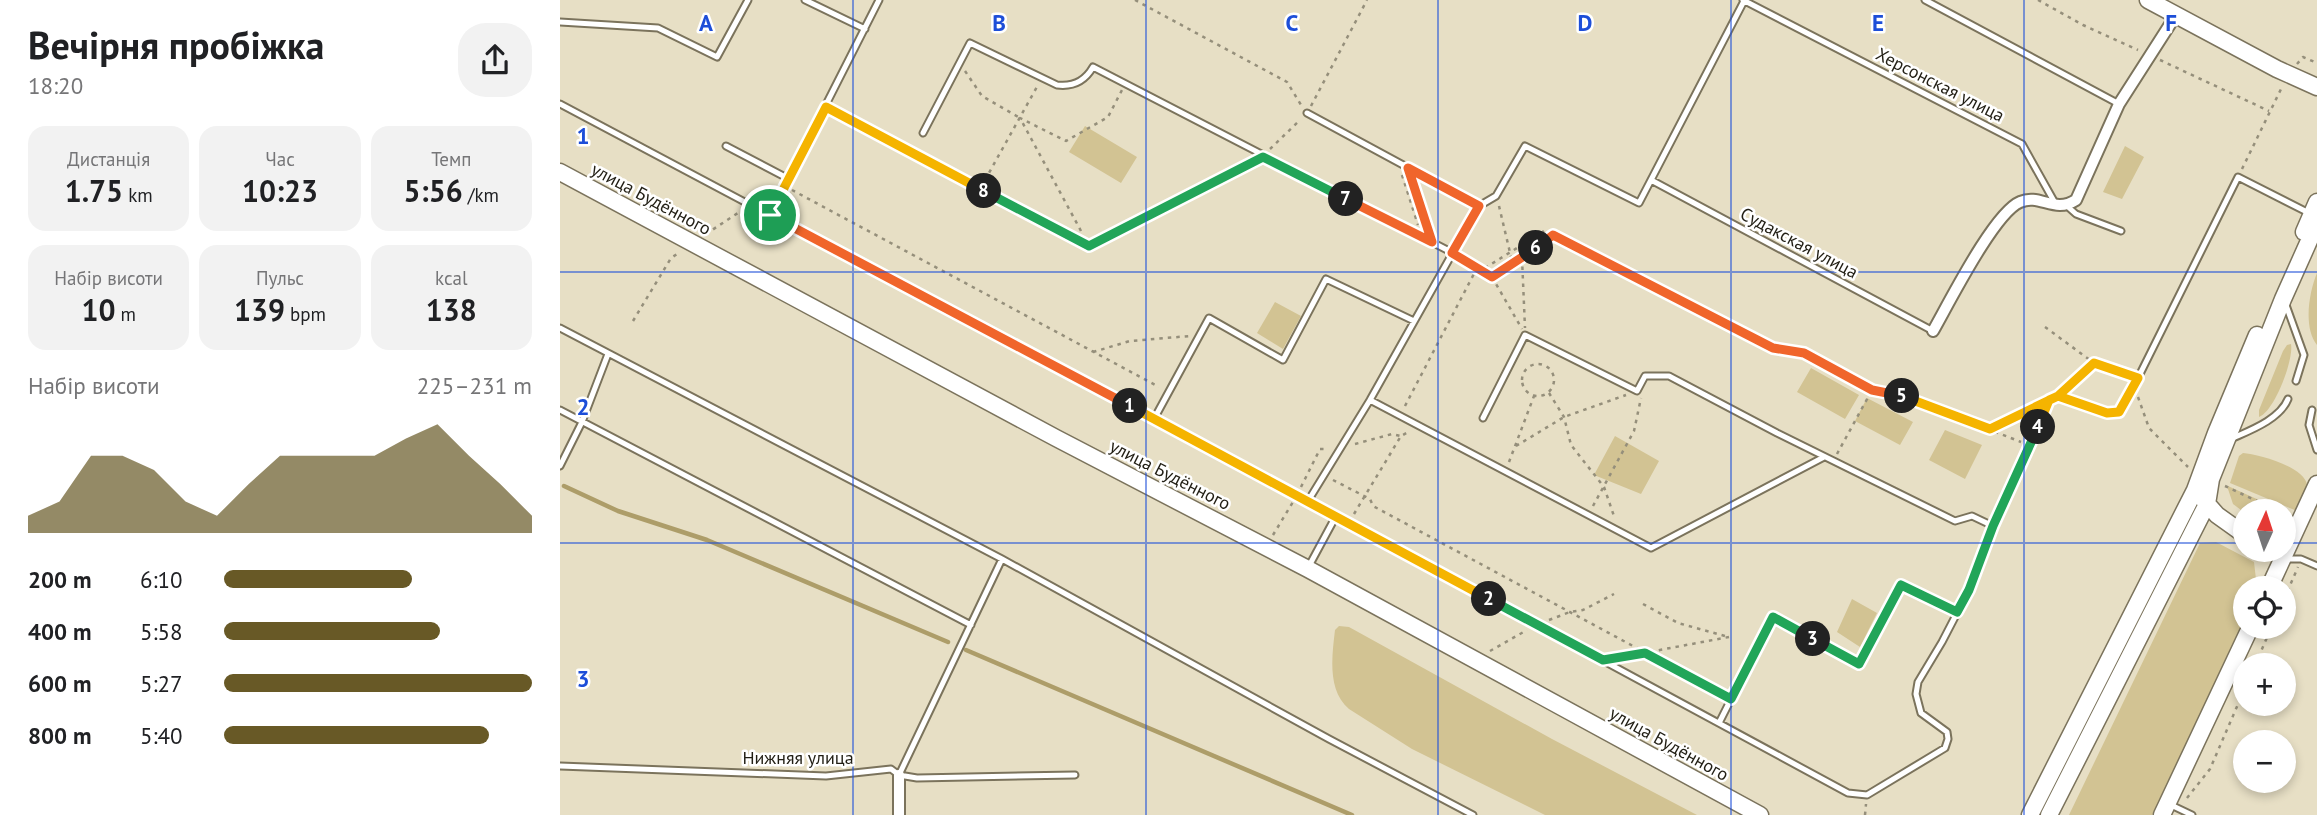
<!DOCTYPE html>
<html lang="uk">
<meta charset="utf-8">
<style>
:root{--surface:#fff;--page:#f2f2f2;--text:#202124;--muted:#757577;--accent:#685926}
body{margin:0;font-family:"PT Sans",sans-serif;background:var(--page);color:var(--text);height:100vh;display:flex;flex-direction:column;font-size:26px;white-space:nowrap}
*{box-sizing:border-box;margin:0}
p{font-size:23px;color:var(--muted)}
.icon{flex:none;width:38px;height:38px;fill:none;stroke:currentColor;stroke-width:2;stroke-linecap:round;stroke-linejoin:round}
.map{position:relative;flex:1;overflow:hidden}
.side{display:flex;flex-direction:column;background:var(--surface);width:560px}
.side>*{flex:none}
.needle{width:46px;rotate:3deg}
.buttons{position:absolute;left:1673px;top:499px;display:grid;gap:14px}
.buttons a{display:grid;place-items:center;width:63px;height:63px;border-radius:50%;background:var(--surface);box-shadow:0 4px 10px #0003;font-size:35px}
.pin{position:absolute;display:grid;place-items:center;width:60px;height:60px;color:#fff;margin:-30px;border:4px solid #fff;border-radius:50%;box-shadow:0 2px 7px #0007}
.km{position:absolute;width:35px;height:35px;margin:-18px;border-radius:50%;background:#222;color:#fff;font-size:19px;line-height:35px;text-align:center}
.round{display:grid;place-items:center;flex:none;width:74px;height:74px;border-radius:28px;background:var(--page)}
.summary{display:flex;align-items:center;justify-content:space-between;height:119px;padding:0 28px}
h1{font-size:38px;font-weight:700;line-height:52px}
.metrics{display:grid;grid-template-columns:repeat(3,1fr);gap:10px;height:119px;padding:7px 28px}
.metrics div{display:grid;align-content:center;border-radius:18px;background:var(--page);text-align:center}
.metrics b{font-size:30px;font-weight:700}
.metrics small{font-size:19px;font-weight:400}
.metrics p{font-size:19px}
.chart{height:196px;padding:14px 28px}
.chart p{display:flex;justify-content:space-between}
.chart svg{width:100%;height:126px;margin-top:7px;fill:var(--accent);opacity:.7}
ul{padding:0 28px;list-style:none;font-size:23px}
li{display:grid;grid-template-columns:112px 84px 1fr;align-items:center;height:52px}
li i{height:18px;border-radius:9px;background:var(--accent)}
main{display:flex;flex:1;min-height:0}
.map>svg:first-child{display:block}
.green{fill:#d2c393}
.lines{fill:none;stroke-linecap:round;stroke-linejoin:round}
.stream{stroke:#ad9d69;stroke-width:4.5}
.service-casing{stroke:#7b735c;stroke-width:9}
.minor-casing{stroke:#7b735c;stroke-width:14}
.secondary-casing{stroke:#7b735c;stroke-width:19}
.path{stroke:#958f7b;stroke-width:2.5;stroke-dasharray:3.5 5;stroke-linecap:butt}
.service{stroke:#fff;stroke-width:5}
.minor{stroke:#fff;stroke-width:10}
.secondary{stroke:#fff;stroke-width:16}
.split-1-casing{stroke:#fff;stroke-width:14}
.split-2-casing{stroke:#fff;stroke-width:14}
.split-3-casing{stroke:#fff;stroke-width:14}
.split-4-casing{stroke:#fff;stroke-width:14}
.split-5-casing{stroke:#fff;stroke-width:14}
.split-6-casing{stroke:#fff;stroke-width:14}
.split-7-casing{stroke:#fff;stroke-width:14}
.split-8-casing{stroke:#fff;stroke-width:14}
.split-9-casing{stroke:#fff;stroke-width:14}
.split-1{stroke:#f0652b;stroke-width:9}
.split-2{stroke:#f5b400;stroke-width:9}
.split-3{stroke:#22a559;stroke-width:9}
.split-4{stroke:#22a559;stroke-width:9}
.split-5{stroke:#f5b400;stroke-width:9}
.split-6{stroke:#f0652b;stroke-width:9}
.split-7{stroke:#f0652b;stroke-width:9}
.split-8{stroke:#22a559;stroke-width:9}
.split-9{stroke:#f5b400;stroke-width:9}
.grid{fill:none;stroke:#1d4ed8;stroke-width:2;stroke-opacity:0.55}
.labels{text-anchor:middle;stroke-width:5;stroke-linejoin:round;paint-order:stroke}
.street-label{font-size:18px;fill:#211e14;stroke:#fff}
.grid-label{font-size:23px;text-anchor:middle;font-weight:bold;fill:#1d4ed8;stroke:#fff;stroke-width:5;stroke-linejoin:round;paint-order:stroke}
</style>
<main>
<section class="side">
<div class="summary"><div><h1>Вечірня пробіжка</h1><p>18:20</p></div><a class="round"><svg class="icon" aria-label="share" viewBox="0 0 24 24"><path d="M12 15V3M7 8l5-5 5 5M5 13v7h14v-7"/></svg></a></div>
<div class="metrics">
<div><p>Дистанція</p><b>1.75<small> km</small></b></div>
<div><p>Час</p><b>10:23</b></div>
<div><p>Темп</p><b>5:56<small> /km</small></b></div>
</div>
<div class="metrics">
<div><p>Набір висоти</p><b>10<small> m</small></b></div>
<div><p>Пульс</p><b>139<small> bpm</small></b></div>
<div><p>kcal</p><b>138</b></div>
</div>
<div class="chart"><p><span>Набір висоти</span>225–231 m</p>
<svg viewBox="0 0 160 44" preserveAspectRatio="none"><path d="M0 44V38L10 33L20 17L30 17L40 22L50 33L60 38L70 27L80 17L90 17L100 17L110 17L120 11L130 6L140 17L150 27L160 38V44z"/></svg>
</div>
<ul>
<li><b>200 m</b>6:10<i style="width:61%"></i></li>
<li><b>400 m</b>5:58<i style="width:70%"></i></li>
<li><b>600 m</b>5:27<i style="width:100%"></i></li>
<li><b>800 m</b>5:40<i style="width:86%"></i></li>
</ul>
</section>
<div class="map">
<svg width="1757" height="815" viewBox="0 0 1757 815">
<rect width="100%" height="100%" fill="#e7dfc5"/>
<path class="green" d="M525,126L577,157L561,183L509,152Z
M1565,146L1584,157L1562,199L1543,192Z
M1757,273V345C1743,328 1749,292 1757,273Z
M715,302L741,316L723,349L697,333Z
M1731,344C1734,360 1714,412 1699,417V410L1723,351L1727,345Z
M1251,368L1299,395L1285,419L1237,392Z
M1307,398L1353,422L1340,445L1295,421Z
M1385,430L1422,445L1405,479L1369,460Z
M1055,436L1099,461L1081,494L1034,475Z
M1683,453C1698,454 1745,467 1747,485C1749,493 1741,504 1737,511L1670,483L1679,456Z
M1667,486H1668L1723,511H1685V513L1673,504Z
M1656,542L1694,562L1697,588H1685V618L1592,815H1509L1640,543Z
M1292,599L1317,613L1300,647L1277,632Z
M779,626L789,627L992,739L1137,815H985L852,749L789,709C767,690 772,656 775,630Z"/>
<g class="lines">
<path class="stream" d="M4,486L58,511L147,540L388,642
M406,650L792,815"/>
<g class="service-casing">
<path id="service" d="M245,0L305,29
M1183,0L1462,144L1495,203
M1365,0L1559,104
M0,22L98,28L157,57L188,0
M0,104L748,501L1288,793L1307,795L1385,748L1388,739L1387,732L1361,713L1356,694L1358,682L1382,642L1409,590L1433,526L1490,400L1498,395L1547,413L1558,412L1578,378L1678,177L1749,213
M266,107L529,246L703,157
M747,113L919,206
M363,133L410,43L497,85C513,87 525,81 533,67L893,253
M166,146L229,179
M1091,180L1373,331
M1507,206L1516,214L1561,231
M210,215L319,0
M1726,305L1744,355L1736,381
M0,328L442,559L769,739L913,815
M810,400L1091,548L1264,457
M0,410L411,625
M1752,410L1749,425L1757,450
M923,418L965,335L1077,391L1085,376H1109L1217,433L1395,521L1412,516L1433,526
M594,419L649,318L723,360L766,279L854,321
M1673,438C1691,430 1720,419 1728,399
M0,466L22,422L48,354
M748,501L810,400L919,206L936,196L965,146L1079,203L1184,1
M1725,559H1741L1757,566
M749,566L776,516
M1159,723L1213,616L1299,664L1341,585L1397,613
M0,766L266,776L331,769L339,775L357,778L515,775
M339,775L442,559
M1611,805L1632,815"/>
</g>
<g class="minor-casing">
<path id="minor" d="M1373,331C1389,303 1434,213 1460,202C1480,193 1494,214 1516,200L1559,104L1616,15
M339,815V775"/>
</g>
<g class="secondary-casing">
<path id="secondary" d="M1588,0L1717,69L1757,87
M0,172L496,438L748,569L1200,815
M1744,232L1757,202
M1685,535L1657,515L1635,490L1656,433L1697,335
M1709,588L1757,484
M1470,815L1635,490
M1489,815L1647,504L1651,479L1723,299L1757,223
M1602,815L1691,626"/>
</g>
<path class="path" d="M575,0L727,82L741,105
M1478,0L1523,25L1578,50
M1600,60L1709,111
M1737,64L1743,57L1757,63
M405,71L422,96L460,118
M751,106L807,0
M710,149L740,120
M1682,169L1722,87
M842,175L858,225
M851,179L868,229
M425,180L478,85
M232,190L599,387
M939,206L952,261
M521,231L460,118L506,141L548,117L562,90
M146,234L181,211
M962,258L965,328
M917,268L932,277L993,235L1213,348L1244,353L1312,390L1347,397L1461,442
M925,268L984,231
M932,277L962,329
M73,321L111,258L120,252
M1485,327L1534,363L1570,375
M533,352L570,341L630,336
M962 380a16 16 0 1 1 32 0a16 16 0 1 1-32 0Z
M1506,389L1534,363
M989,393L1004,417L1011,445L1044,487L1055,519
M1578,397L1589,428L1628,467
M845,406L917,268L900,258
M1430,429L1477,406
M795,444L832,434L841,436
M956,446L1004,417L1066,395
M1277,454L1312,390
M949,462L974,396
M773,480L810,499L813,506L1164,695
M1665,486L1718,511
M741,487L760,449H768
M1033,506L1074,431L1081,398
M794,514L841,436L850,431
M713,535L733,502
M1724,599L1738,567
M1083,604L1118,623L1165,636
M989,620L1010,612L1023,610L1054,594
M930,651L967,630
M1057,658L1169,637
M1695,665L1712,626
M1627,798L1650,769L1685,688
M1305,815L1306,804"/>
<use href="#service" class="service"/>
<use href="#minor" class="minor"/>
<use href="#secondary" class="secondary"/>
</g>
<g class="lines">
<g class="split-1-casing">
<path id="split-1" d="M210,215L570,406"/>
</g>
<g class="split-2-casing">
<path id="split-2" d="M570,406L929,599"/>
</g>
<g class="split-3-casing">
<path id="split-3" d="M929,599L1043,660L1085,653L1171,699L1213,617L1253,639"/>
</g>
<g class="split-4-casing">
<path id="split-4" d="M1253,639L1299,664L1341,585L1397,612L1409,590L1433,526L1478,427"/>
</g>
<g class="split-5-casing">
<path id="split-5" d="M1342,396L1430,429L1498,396L1534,363L1578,378L1559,412L1547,413L1498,396L1489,400L1478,427"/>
</g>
<g class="split-6-casing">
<path id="split-6" d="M976,248L993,235L1213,348L1244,353L1312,390L1342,396"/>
</g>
<g class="split-7-casing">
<path id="split-7" d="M786,199L872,242L848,168L919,206L892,253L932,277L976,248"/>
</g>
<g class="split-8-casing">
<path id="split-8" d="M424,191L529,246L703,157L786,199"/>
</g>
<g class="split-9-casing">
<path id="split-9" d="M210,215L266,107L424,191"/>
</g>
<use href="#split-1" class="split-1"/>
<use href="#split-2" class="split-2"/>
<use href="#split-3" class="split-3"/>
<use href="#split-4" class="split-4"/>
<use href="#split-5" class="split-5"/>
<use href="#split-6" class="split-6"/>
<use href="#split-7" class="split-7"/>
<use href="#split-8" class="split-8"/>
<use href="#split-9" class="split-9"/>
</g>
<path class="grid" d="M293,0V815M586,0V815M878,0V815M1171,0V815M1464,0V815M0,272H1757M0,543H1685M1724,543H1757"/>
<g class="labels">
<g class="street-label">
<text transform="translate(1380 85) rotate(27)" y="6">Херсонская улица</text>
<text transform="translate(91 199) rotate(28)" y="6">улица Будённого</text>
<text transform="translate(1239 243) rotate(28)" y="6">Судакская улица</text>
<text transform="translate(610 475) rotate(27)" y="6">улица Будённого</text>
<text transform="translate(1109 744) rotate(29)" y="6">улица Будённого</text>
<text x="238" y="764">Нижняя улица</text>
</g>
</g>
<g class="grid-label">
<text x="146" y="31">A</text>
<text x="439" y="31">B</text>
<text x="732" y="31">C</text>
<text x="1025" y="31">D</text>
<text x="1318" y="31">E</text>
<text x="1611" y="31">F</text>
<text x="23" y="144">1</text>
<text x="23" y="415">2</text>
<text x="23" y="687">3</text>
</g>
</svg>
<div class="buttons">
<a><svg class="needle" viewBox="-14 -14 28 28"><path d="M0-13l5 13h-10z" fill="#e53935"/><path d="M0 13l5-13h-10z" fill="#757577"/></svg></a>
<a><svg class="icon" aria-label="locate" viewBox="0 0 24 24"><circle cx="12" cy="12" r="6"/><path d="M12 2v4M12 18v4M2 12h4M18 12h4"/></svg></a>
<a>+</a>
<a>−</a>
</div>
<div class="pin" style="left:210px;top:215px;background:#1e9e55"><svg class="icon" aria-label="arrive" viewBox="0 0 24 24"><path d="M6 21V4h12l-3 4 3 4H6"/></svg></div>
<b class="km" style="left:570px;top:406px">1</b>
<b class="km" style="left:929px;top:599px">2</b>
<b class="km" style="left:1253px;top:639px">3</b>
<b class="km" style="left:1478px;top:427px">4</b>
<b class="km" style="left:1342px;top:396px">5</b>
<b class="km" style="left:976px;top:248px">6</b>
<b class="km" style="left:786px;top:199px">7</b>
<b class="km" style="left:424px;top:191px">8</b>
</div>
</main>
